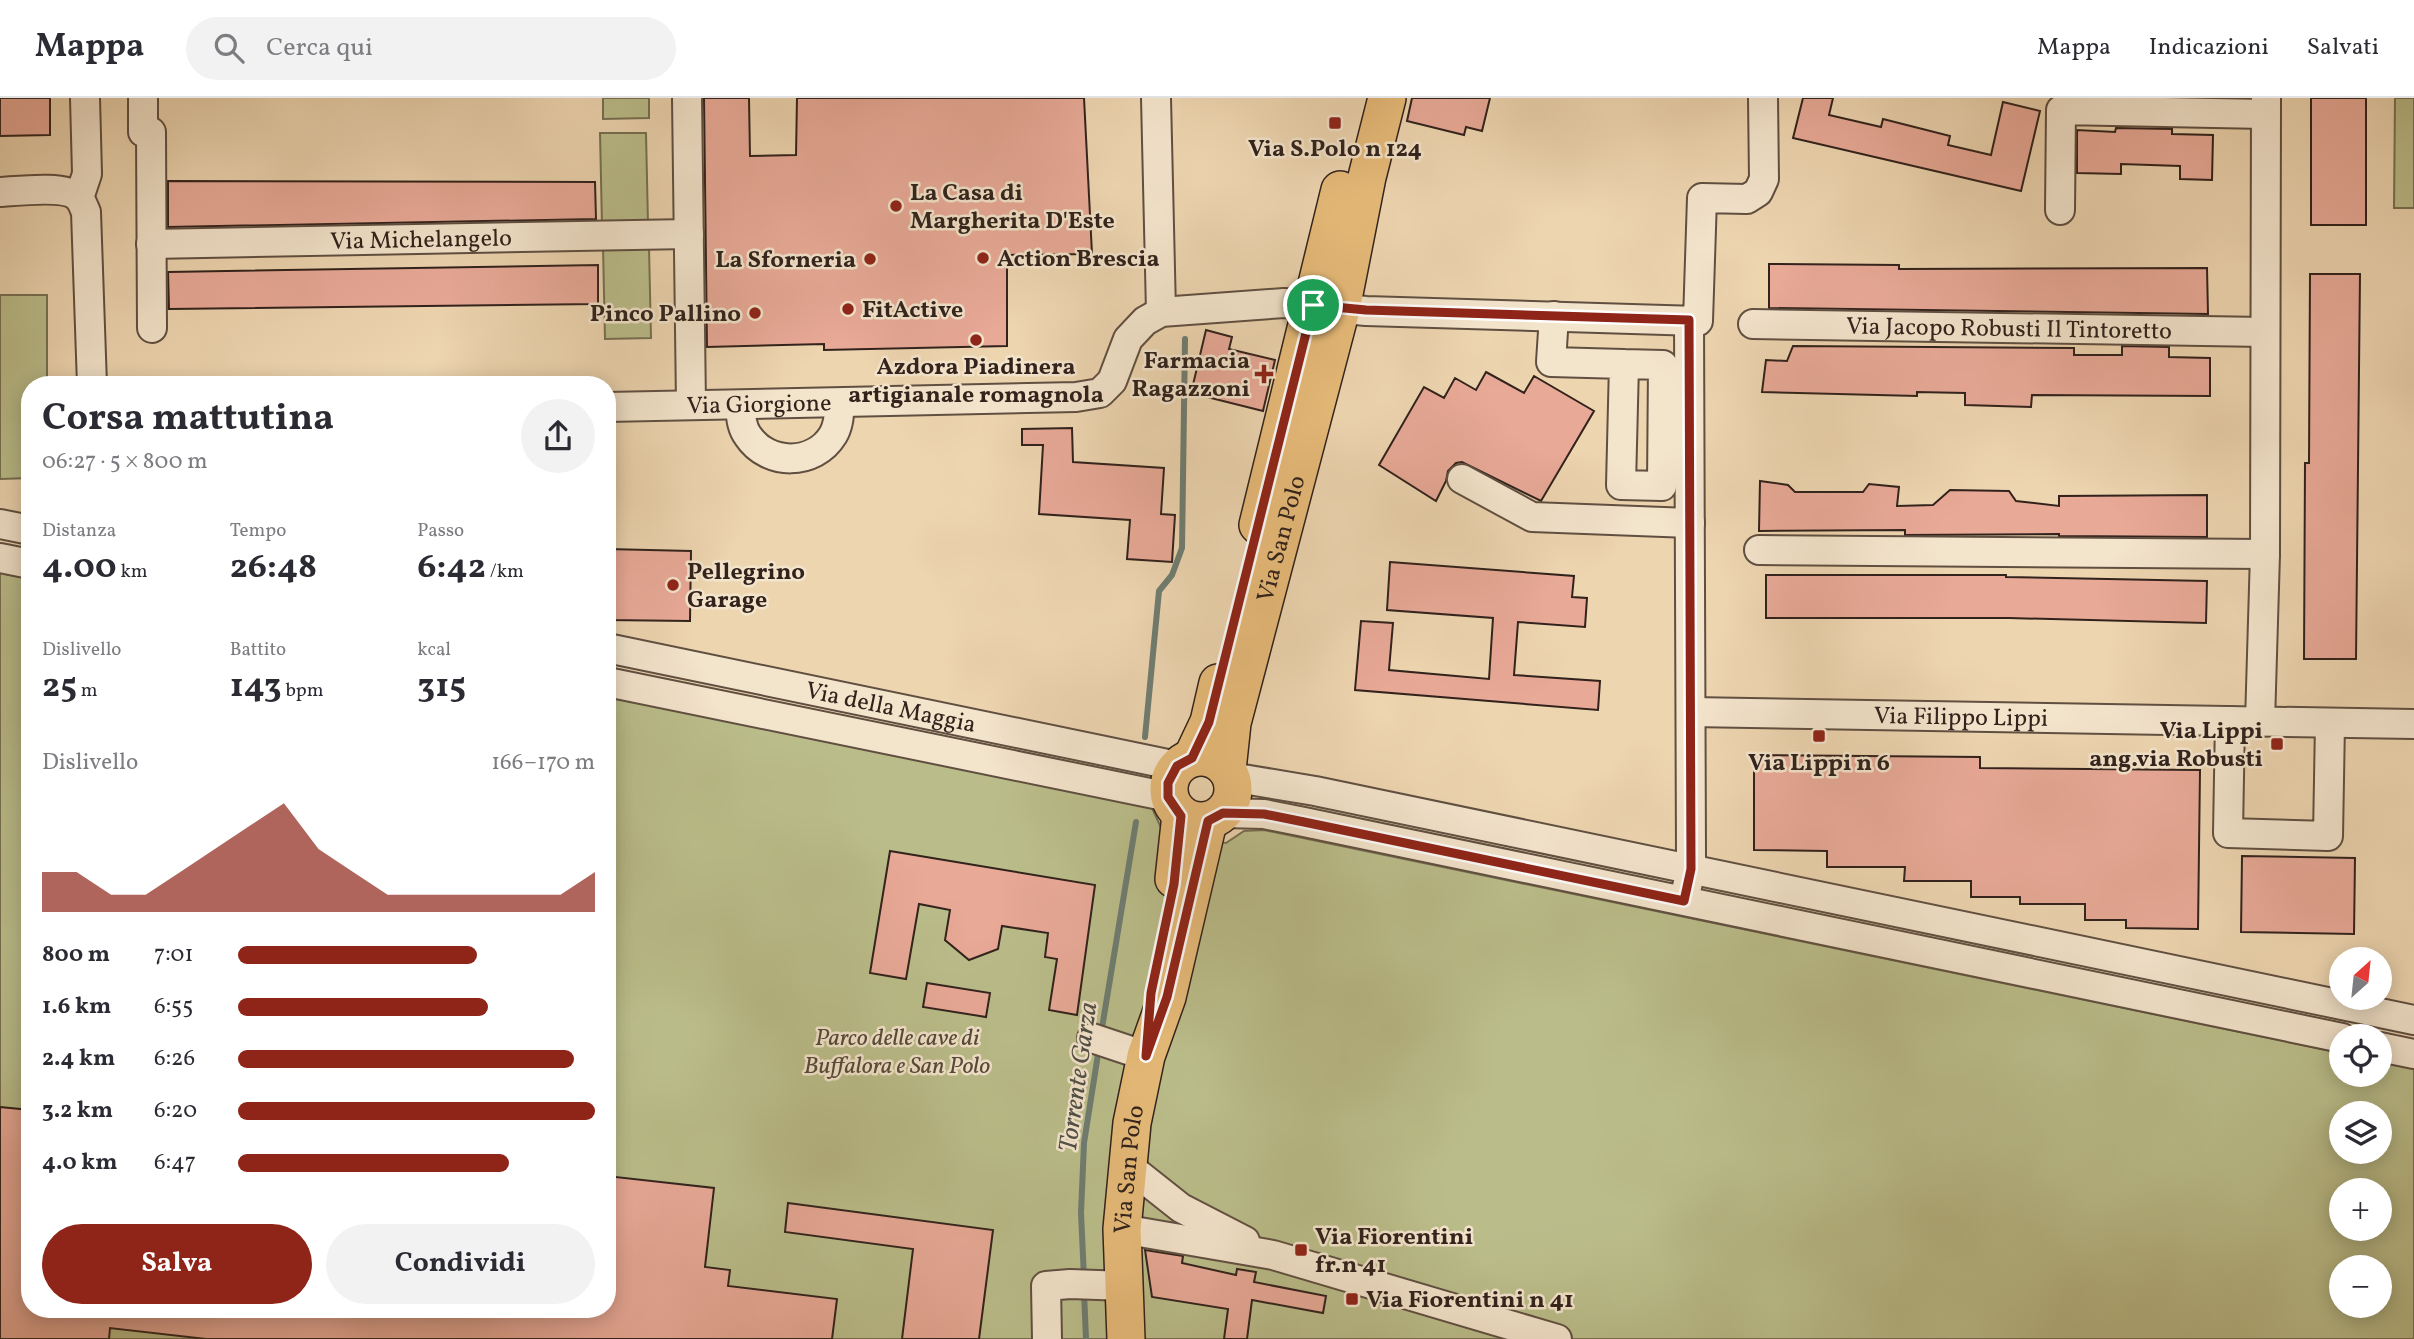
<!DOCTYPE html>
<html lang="it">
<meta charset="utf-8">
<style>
:root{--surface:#fff;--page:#f2f2f3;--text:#2b2b33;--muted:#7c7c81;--line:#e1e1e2;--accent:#8f2418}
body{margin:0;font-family:Vollkorn,serif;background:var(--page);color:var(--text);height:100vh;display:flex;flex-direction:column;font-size:26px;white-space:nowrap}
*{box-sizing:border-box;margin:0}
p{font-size:23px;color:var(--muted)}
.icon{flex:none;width:38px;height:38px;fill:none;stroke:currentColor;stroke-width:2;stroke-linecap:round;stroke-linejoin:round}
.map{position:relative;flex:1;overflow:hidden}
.details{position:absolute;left:21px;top:278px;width:595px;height:942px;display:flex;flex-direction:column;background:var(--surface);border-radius:28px;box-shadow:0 4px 18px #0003}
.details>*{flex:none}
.needle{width:46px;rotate:27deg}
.buttons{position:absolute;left:2329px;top:849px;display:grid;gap:14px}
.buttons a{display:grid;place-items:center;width:63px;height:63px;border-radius:50%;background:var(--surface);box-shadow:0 4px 18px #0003;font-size:35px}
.pin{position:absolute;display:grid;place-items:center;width:60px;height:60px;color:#fff;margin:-30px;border:4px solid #fff;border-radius:50%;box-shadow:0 2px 7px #0007}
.round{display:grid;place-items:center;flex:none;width:74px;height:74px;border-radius:37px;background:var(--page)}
.head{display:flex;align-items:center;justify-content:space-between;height:119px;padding:0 21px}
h1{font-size:38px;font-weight:700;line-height:52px}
.stats{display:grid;grid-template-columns:repeat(3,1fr);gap:10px;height:119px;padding:7px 21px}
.stats div{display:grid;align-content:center}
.stats b{font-size:35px;font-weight:700}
.stats small{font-size:19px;font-weight:400}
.stats p{font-size:19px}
.chart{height:196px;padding:14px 21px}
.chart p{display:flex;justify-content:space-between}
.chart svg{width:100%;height:126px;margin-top:7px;fill:var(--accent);opacity:.7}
.action{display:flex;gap:14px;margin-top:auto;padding:14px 21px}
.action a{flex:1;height:80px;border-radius:42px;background:var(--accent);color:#fff;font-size:28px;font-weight:700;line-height:80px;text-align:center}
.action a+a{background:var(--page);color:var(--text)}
ul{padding:0 21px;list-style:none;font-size:23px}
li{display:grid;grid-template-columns:112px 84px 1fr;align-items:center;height:52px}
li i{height:18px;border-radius:9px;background:var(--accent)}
header{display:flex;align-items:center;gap:42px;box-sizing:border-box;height:98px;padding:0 35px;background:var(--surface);border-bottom:2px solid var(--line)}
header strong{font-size:33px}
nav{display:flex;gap:38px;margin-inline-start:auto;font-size:24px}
.search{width:490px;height:63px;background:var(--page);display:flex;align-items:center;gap:18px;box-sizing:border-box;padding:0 24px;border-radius:38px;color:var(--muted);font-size:26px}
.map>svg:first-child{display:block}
.green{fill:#babd8a;stroke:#767053;stroke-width:2;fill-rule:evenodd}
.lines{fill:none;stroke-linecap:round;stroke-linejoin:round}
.stream{stroke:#6f7d71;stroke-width:6}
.building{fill:#e8a997;stroke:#31221c;stroke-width:2}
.minor-casing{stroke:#604f41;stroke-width:32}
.major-casing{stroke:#31221c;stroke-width:40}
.minor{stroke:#f3e4cc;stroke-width:28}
.major{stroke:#e6ba78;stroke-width:37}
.route-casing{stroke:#fff;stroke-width:14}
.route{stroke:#8f2418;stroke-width:9}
.poi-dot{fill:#8f2418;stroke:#f3e4cc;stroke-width:2.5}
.labels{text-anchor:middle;stroke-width:5;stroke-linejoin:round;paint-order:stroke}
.poi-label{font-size:24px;font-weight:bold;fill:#31221c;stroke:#f3e4cc;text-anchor:start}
.street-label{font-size:24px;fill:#31221c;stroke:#f3e4cc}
.park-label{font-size:24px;font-style:italic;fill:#534938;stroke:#f3e4cc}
.water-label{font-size:26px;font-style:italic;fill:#504f46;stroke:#f3e4cc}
</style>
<header>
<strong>Mappa</strong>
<div class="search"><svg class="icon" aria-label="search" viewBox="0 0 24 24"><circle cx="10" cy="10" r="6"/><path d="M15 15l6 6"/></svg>Cerca qui</div>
<nav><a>Mappa</a><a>Indicazioni</a><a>Salvati</a></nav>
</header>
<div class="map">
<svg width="2414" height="1241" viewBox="0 0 2414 1241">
<rect width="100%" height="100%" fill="#edd5b0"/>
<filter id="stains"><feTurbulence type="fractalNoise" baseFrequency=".00286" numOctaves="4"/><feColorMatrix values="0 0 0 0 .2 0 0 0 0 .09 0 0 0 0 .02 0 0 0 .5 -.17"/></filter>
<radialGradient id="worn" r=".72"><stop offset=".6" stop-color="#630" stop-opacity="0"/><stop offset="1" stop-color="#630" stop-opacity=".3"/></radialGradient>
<path class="green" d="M603,0H649V20L603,21Z
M2395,0H2414V110H2394Z
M600,35H646L648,126L602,127Z
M603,149H649L651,240L605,241Z
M0,197H47V287H30V380L0,381Z
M0,475L30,481V1211H607V598L1152,710L1163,734L1226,745L1244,733L1264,732L2341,955L2342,976H2380V963L2414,970V1241H0ZM2342,1015H2380V1054H2342ZM2342,1092H2380V1130H2342ZM2342,1169H2380V1208H2342Z"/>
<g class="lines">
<path class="stream" d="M1145,639L1159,493L1172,477L1182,450L1185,241
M1101,936L1136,724
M1084,1180L1081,1115L1084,1045L1099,950
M1084,1194L1086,1241"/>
</g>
<path class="building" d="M0,0H50V37L0,38Z
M704,0H749L750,58L796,57L797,0H1084L1092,156L1007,157V248L824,252V246L707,249Z
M1412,0H1490L1482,33L1466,29L1464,37L1407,23Z
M1803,0H1833L1829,17L1881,29L1883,21L1950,38L1948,47L1991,57L2003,4L2040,13L2021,93L1793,40Z
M2311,0H2366V127H2311Z
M2116,30L2172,31V36L2213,37L2212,82L2180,81V68L2121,66V76L2077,75V32L2115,34Z
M168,83L595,84L596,121L168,129Z
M1769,166L1899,167V171L2207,170L2208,216L1769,210Z
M598,167V206L169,211L168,174Z
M2310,176H2360L2356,561H2304L2305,365H2309Z
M1206,232L1232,239L1229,251L1275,262L1263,313L1191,295Z
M1793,248L2074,250V257H2122V248L2169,249V259L2210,260V298L2032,297L2031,309L1965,307V295L1917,294V298L1762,294L1766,262L1787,263Z
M1486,274L1524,295L1534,278L1594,313L1541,403L1462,364L1456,365L1448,373L1446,383L1436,403L1379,367L1424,289L1444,300L1455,280L1476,292Z
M1072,330L1073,364L1164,370L1161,416L1175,417L1172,464L1127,461L1130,422L1039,416L1043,347H1022V331Z
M1760,383L1788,387L1795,394H1863L1869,386L1899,389L1897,408L1933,407L1950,392L2009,393L2016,403L2059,408V398L2207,397V439L2059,438V436L1905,437V432L1759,433Z
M607,451L691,453L690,523L607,522Z
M1390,464L1574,478L1572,499L1587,500L1585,529L1518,524L1514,577L1600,583L1598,612L1355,592L1361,523L1393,525L1389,572L1489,581L1493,520L1387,512Z
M1766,477H2006V479L2207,483L2206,525L2009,520H1766Z
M1754,657L1980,659V670L2200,672L2198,831L2126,830V822H2085V806H2020V799H1971V783H1904L1905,769H1827V753L1754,752Z
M890,753L1095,787L1077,917L1049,912L1057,861L1045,859L1048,835L1002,828L998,851L969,862L945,842L950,812L919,806L906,881L870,875Z
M2242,758L2355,760L2354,836L2241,834Z
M927,885L990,895L986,919L923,909Z
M0,1009L30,1012V1211H607V1078L714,1090L705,1169L730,1172L728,1188L837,1201L832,1241H206L110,1230L109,1241H0Z
M788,1105L993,1132L979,1241H902L913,1151L785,1134Z
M1145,1152L1183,1158L1182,1165L1236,1177L1237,1171L1256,1174L1254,1184L1326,1198L1323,1215L1252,1202L1247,1241H1224L1228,1211L1152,1199Z"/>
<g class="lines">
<g class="minor-casing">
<g id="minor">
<path d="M143,0V34"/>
<path d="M687,0L691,307"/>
<path d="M1156,0L1161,214"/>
<path d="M151,34L152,230"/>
<path d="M0,94C18,93 65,87 78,99C82,103 84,110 86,114L92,287"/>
<path d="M79,100L87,76L85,0"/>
<path d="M2060,112L2061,12L2265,16"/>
<path id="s1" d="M151,146L689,136"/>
<path d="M1554,218L1551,264L1624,266L1621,387L1662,388L1663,267L1624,266"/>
<path id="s2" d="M1753,226L2265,234"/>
<path d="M740,307C741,318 741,329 748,338C768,368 814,368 833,337C839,327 839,316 840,305"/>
<path id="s3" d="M607,309L1076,299L1100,295L1112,283L1128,241L1145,223L1161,214L1284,205L1366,213L1698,223L1702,100L1747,101L1758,94L1764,81L1763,0"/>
<path d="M1462,381L1532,419L1690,425"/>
<path d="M0,426L30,432"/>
<path d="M1759,452L2265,456"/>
<path d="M0,460L30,466"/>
<path id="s4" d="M607,550L1177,668"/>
<path d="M607,584L1169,699"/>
<path id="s5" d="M1691,614L2414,626"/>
<path d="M2230,623L2228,735L2328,738L2330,625"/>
<path d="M2260,624L2265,456L2266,0"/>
<path d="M1231,679L1315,693L2414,922"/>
<path d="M1223,715L1264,716L1304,724L2342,940"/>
<path d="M1687,789L1691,771V757L1689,222"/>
<path d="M1092,940L1146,958"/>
<path d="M2380,949L2414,956"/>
<path d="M1128,1068L1181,1110L1245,1143"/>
<path d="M1122,1131L1273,1157L1557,1241"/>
<path d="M1047,1241L1046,1188L1070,1186L1126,1188"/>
</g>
</g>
<g class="major-casing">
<g id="major">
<path d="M1258,427L1340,92"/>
<circle cx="1201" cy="691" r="32"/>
<path d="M1192,660L1209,624L1218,585"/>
<path id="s6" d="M1227,672L1232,625L1341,211L1367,79L1387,0"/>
<path d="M1174,781L1181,717"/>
<path id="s7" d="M1126,1241L1122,1131L1132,1025L1146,958L1167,899L1208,724"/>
</g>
</g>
<use href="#minor" class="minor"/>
<use href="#major" class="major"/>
</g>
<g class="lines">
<g class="route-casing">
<path id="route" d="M1313,207L1366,212L1689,222L1691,771L1684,803L1304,724L1264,716L1223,715L1208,723L1167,899L1146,958L1151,895L1174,786L1181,718L1168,699V685L1177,668L1192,660L1209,624Z"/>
</g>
<use href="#route" class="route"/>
</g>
<g class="poi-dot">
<rect x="1328" y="18" width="14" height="14" rx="3.5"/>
<circle cx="896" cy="108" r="7"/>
<circle cx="983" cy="160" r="7"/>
<circle cx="870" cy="161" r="7"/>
<circle cx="848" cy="211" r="7"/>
<circle cx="755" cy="215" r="7"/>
<circle cx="976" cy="242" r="7"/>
<path d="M1260.5 265.5h7v7h7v7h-7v7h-7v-7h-7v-7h7z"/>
<circle cx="673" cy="487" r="7"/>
<rect x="1812" y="631" width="14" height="14" rx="3.5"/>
<rect x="2270" y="639" width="14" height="14" rx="3.5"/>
<rect x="1294" y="1145" width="14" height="14" rx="3.5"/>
<rect x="1345" y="1194" width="14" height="14" rx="3.5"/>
</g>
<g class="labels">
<g class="poi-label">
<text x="1335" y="58" text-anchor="middle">Via S.Polo n 124</text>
<text x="910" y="102">La Casa di<tspan x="910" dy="28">Margherita D'Este</tspan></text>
<text x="997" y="168">Action Brescia</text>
<text x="856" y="169" text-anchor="end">La Sforneria</text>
<text x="862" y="219">FitActive</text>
<text x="741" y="223" text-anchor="end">Pinco Pallino</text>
<text x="1250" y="270" text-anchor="end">Farmacia<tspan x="1250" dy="28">Ragazzoni</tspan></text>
<text x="976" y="276" text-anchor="middle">Azdora Piadinera<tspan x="976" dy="28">artigianale romagnola</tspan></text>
<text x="687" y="481">Pellegrino<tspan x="687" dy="28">Garage</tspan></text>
<text x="2263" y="640" text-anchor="end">Via Lippi<tspan x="2263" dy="28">ang.via Robusti</tspan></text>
<text x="1819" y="672" text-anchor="middle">Via Lippi n 6</text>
<text x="1315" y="1146">Via Fiorentini<tspan x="1315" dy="28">fr.n 41</tspan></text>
<text x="1366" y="1209">Via Fiorentini n 41</text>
</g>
<g class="street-label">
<text dy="8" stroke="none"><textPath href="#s1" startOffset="270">Via Michelangelo</textPath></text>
<text dy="8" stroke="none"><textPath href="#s2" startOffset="256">Via Jacopo Robusti Il Tintoretto</textPath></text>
<text dy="8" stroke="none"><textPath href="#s3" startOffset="152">Via Giorgione</textPath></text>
<text dy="8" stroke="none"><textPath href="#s6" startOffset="238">Via San Polo</textPath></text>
<text dy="8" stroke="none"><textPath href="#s4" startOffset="290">Via della Maggia</textPath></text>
<text dy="8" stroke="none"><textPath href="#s5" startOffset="270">Via Filippo Lippi</textPath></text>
<text dy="8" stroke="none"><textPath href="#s7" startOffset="170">Via San Polo</textPath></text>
</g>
<g class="park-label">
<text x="897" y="947">Parco delle cave di<tspan x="897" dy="28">Buffalora e San Polo</tspan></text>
</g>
<g class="water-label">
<text transform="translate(1077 979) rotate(-82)" y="9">Torrente Garza</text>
</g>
</g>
<rect width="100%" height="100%" filter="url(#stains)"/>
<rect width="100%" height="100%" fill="url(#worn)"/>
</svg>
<div class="buttons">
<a><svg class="needle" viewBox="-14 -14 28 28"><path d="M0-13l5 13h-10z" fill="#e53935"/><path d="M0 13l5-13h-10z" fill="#7c7c81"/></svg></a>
<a><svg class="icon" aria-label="locate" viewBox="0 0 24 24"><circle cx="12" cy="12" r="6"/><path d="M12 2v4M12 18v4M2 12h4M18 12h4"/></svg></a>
<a><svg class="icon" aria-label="layers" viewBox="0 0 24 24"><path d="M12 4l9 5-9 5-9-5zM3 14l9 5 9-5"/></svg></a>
<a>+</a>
<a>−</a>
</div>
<div class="pin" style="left:1313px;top:207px;background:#1e9e55"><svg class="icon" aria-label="arrive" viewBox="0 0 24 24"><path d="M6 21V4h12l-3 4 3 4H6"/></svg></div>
<section class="details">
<div class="head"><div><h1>Corsa mattutina</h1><p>06:27 · 5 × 800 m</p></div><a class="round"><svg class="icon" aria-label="share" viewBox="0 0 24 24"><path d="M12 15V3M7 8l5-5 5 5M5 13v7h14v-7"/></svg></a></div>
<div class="stats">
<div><p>Distanza</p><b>4.00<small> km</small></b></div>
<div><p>Tempo</p><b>26:48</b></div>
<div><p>Passo</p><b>6:42<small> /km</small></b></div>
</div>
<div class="stats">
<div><p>Dislivello</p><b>25<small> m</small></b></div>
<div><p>Battito</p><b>143<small> bpm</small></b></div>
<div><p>kcal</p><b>315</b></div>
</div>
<div class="chart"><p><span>Dislivello</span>166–170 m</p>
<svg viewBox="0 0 160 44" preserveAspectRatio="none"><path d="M0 44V30L10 30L20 38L30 38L40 30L50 22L60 14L70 6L80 22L90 30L100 38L110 38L120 38L130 38L140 38L150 38L160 30V44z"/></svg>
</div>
<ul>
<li><b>800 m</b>7:01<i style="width:67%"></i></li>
<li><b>1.6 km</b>6:55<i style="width:70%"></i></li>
<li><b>2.4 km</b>6:26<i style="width:94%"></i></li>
<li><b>3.2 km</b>6:20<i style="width:100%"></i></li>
<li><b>4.0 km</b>6:47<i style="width:76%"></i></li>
</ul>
<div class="action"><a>Salva</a><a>Condividi</a></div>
</section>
</div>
